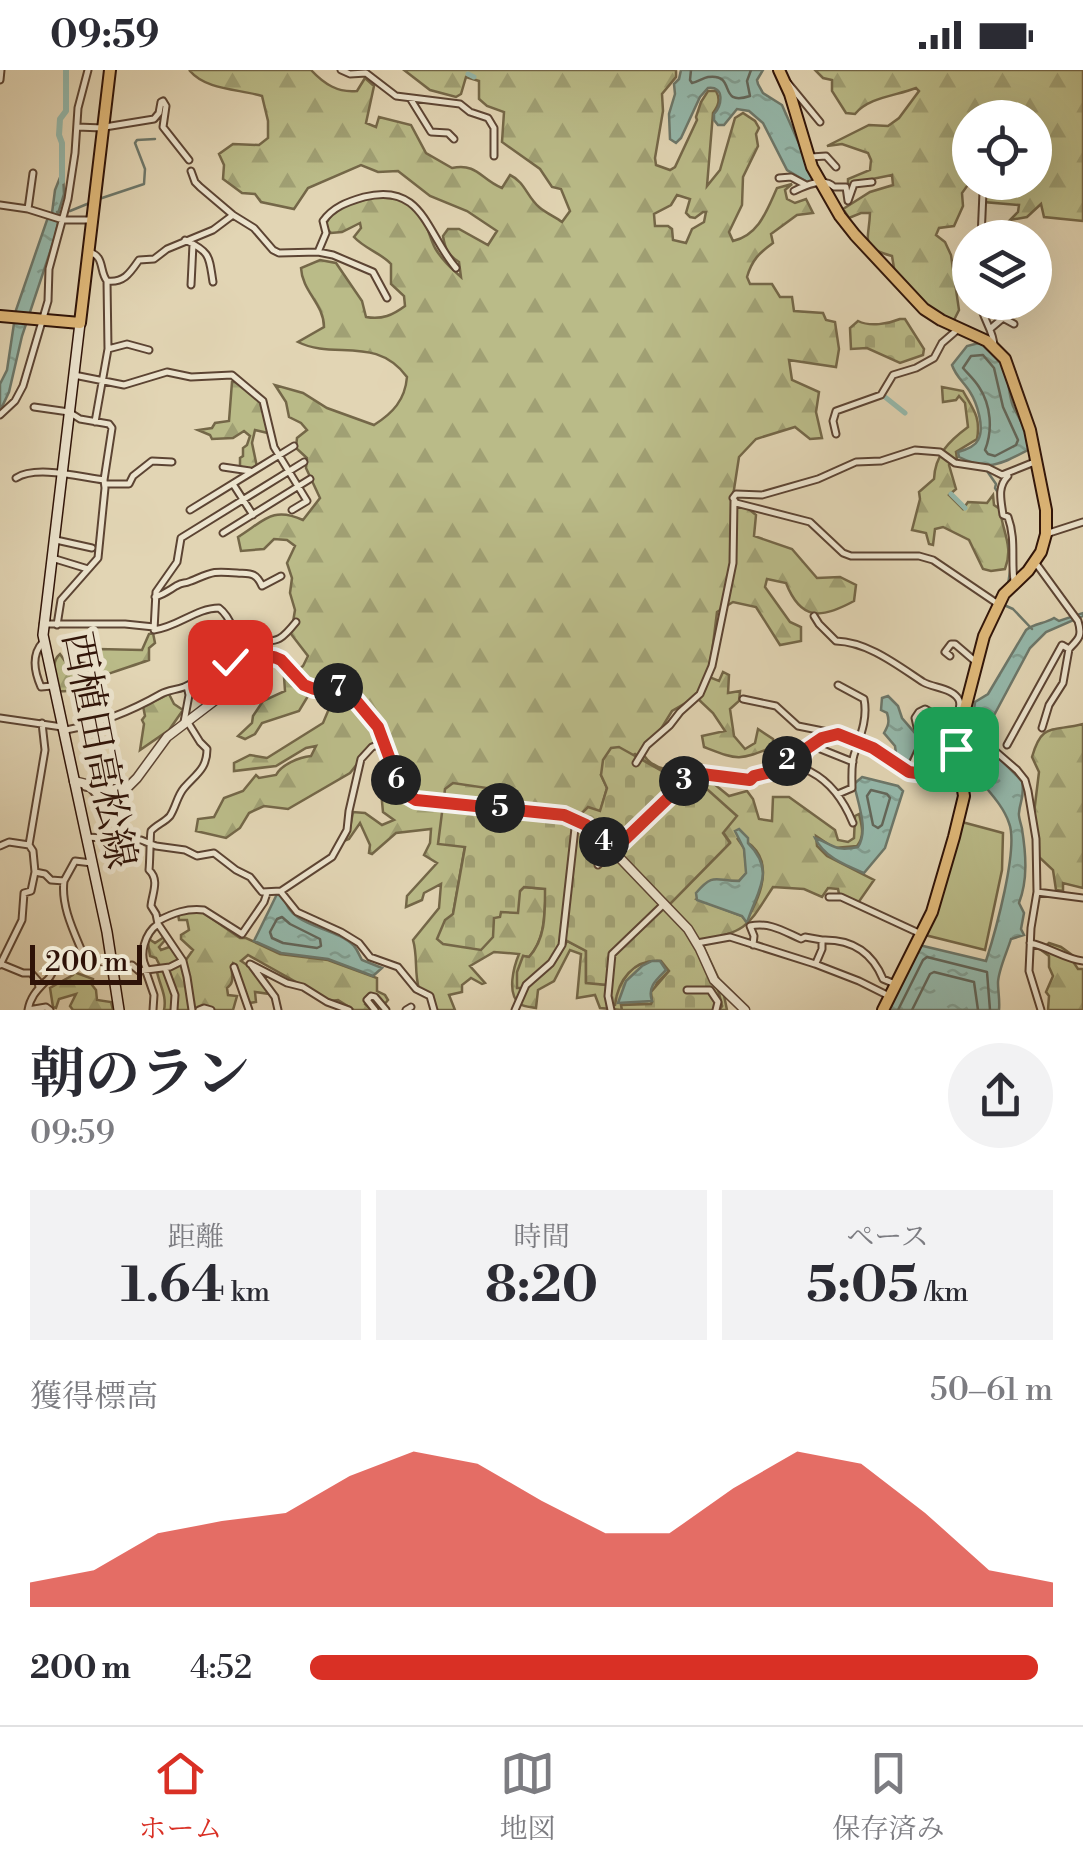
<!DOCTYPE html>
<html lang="ja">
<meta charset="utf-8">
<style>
:root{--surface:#fff;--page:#f2f2f3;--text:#2b2b33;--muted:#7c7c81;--line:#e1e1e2;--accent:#d93025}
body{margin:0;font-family:"Libre Bodoni","Noto Serif JP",serif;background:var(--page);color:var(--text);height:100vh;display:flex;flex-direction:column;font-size:38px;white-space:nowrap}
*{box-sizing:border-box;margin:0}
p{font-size:32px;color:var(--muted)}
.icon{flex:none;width:55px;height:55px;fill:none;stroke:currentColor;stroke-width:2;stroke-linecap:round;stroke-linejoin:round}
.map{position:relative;height:940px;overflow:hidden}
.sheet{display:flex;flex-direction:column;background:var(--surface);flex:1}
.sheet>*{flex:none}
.buttons{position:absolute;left:952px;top:30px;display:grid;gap:20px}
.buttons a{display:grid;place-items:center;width:100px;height:100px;border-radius:50%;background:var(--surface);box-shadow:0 10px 40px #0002;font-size:50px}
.scale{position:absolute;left:30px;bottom:25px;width:112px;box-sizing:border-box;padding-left:10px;border:5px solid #2f1308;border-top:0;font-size:28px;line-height:35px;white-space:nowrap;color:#2f1308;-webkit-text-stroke:8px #ece4ce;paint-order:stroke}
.pin{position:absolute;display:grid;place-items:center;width:85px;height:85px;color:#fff;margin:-42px;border-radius:20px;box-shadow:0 5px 15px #0006}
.km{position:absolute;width:50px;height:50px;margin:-25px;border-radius:50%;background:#222;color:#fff;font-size:28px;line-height:50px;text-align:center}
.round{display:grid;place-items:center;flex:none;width:105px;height:105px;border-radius:52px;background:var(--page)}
.summary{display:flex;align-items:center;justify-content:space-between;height:170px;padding:0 30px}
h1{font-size:55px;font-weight:700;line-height:75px}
.figures{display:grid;grid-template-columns:repeat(3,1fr);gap:15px;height:170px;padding:10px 30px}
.figures div{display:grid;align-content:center;border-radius:0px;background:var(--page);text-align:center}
.figures b{font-size:50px;font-weight:700}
.figures small{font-size:28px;font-weight:400}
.figures p{font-size:28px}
.chart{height:280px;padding:20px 30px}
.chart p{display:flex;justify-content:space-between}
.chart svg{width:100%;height:180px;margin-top:10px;fill:var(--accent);opacity:.7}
ul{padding:0 30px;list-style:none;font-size:32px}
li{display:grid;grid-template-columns:160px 120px 1fr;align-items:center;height:75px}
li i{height:25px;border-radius:12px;background:var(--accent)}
.status{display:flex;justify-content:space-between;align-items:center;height:70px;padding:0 50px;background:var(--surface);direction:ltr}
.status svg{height:28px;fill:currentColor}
.tab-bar{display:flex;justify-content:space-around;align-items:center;height:140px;border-top:2px solid var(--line);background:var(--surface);font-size:28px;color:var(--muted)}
.tab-bar a{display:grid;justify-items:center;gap:5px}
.tab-bar .selected{color:var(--accent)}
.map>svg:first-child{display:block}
.forest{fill:url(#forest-firs);stroke:#746748;stroke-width:2.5;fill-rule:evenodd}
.cemetery{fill:url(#cemetery-stones);stroke:#746748;stroke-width:2.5}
.garden{fill:#babb88;stroke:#746748;stroke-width:2.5}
.water{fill:url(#water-ripples);stroke:#6c776a;stroke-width:2.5}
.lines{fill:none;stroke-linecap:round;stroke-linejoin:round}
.shore{stroke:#62665a;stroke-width:2.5}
.stream{stroke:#6c776a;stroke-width:2.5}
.canal{stroke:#95b9ac;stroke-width:5}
.river{stroke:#95b9ac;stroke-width:6}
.minor-casing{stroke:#5c4433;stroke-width:9}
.tertiary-casing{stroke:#5c4433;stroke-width:11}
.secondary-casing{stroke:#2f1308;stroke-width:12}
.primary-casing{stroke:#2f1308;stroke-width:14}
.minor{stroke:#ece4ce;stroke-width:5}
.tertiary{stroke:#ece4ce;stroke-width:8}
.secondary{stroke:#ece4ce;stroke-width:9}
.primary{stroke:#e1ba7a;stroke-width:10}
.route-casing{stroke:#fff;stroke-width:20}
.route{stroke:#d93025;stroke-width:12}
.labels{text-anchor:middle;stroke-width:10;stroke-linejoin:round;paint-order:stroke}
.street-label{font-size:40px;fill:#2f1308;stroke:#ece4ce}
</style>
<div class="status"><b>09:59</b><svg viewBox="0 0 49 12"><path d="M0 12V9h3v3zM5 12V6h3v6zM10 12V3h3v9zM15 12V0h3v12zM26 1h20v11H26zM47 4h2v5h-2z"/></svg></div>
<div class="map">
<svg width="1083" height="940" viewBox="0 0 1083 940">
<defs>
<pattern id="forest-firs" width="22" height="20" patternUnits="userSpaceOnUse" patternTransform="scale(2.5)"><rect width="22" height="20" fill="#babb88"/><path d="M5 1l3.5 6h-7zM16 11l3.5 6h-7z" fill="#a0a074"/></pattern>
<pattern id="cemetery-stones" width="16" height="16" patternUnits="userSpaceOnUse" patternTransform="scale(2.5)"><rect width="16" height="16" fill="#babb88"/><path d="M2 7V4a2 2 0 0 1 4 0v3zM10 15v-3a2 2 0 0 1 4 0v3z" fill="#a0a074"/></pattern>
<pattern id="water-ripples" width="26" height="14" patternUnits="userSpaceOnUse" patternTransform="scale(2.5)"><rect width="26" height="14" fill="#95b9ac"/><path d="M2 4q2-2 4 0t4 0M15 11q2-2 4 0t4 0" fill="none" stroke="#819e92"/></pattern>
</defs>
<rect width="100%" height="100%" fill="#e2d5b4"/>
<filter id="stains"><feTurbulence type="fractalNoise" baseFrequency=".002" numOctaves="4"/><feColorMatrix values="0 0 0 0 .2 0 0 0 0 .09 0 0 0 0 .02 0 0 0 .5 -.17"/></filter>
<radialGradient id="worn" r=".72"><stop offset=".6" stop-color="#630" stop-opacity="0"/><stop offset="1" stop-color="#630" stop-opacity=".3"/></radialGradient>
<path class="forest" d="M192,0H311C324,14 338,23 357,21L365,8L374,16L366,53L376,57L379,47L411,55L426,83L452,98C478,93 480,109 502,118L510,105C525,112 527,127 539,137C546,143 555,147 562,152L570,141L561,119L552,117L540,99L502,72L504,42L487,36L479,29V11L466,7L461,24L456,27L430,20L404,0H676V7L662,24L663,41L655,88L656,95L670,100L675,97L697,50L696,47L701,32L708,21H716C721,30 718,36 713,43L707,116L720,100L735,48L743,43L755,51L759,58L756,64L758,76L743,107L742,135L729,162L733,171C759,165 767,140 777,118L792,114L785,120L787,129L795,133L806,129L813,143L797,145L771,164L773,173C759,183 752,190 747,207L750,214H772L780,227H792L794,241L823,243L826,250L835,252L839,279L836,297L789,290L792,310L819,322L816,342L822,368L810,369L795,357L756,369L739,387L733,426L756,445L754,466L792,479L817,508L840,507L856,515L854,531C821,549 801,551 786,513L767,509L765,517L790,552L801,557V571L780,575L756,537L733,532L717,542L709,607L719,611L723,602L729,605L728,623L740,621L739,631L730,639L734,666L745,679L755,673L758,659L773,669V677C738,691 738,690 704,677L702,666L725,661L713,643L696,627L672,641L656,667L642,682C652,702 677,702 697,700L729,726L747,721L753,729L759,749L772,751L773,727H789L835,760L838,770L848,772L854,768L855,746L859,744C862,756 865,766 857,776L834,778L816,766L817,776L827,786L874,810L858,833L839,824L838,819L828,818L822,827L804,819L773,817C747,857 749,860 701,871L722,916L727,940H719L722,936L665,838L730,772L682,704C663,701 650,697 635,684L601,705L607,718L600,742L465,776L453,844L494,848L524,817L546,819C544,844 546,868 529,887L524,886L530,912L559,886L567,871L586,881V912L607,915L608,935C624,913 626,889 661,891L669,901L657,913L651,928L653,932L651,934L622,935V940L600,938L595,925L577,928L581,884L570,880L554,911L538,920L536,938C532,937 524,937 520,934C506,924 514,896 519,884L494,882L470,896L485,913L482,914L471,908L462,915V922L449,925L455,940H436L431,925L419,919C414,902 418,887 413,870L439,838L441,814L424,823L422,830L406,837L407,826L437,793L424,785L430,773L431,759L396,763L372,784L369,783L370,775L360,753L349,769L344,771L350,758L353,742L365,743L382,755L394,750L383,742L381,721L389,710L379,675L369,679L350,703L288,739L264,736L249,743L240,758L226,768L196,761L198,749L214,747L224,728L243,721L256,705L259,708L276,705C281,695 299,687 311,686L316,676L306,678L276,696L234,701V693L250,685L267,688L323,653L331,634L323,625L308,626L299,641L262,653L255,664L245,669L238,666L252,653L253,646L263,631L285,621L284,607L303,596L308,586L291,564L295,540L290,523L292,508L287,493L295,476L287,470L274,469L264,479L241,481L238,467C264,451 272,436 303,450L320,428L306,398L307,388L296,378L297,368L307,360L301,353L289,347L286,332L275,315L303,323L327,338L374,355C393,343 405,330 407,307C376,265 334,290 298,272L324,257C324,234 302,221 301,198L320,190L336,193L362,231L366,247C382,250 393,245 405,236L404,226L391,214V194C381,183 365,179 354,167L361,158L360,153L342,162L331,163L325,157C330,143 339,137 353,132C376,124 410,125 423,148C428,158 430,168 435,178C442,190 451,198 461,207L459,192C448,185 445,179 443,166L448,159H459L488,175L497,161L467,141L430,126L398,101L378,102L361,95L308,118L294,139L261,132L255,124L242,123L223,109L224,95L219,84L233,74L259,75L268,68V51L262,26C239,19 206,20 190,1ZM677,125L690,129L686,143L690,147L695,148L703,142H706L704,152L692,159L686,173L673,170L672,159L668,156H655L654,144L671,135ZM737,768C742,771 748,772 752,776C774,797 758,831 746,851L742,846L697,829L732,811H739L747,803L744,778Z
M815,0H1083V151L1044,147L1041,134L1027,147L1010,150L1018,142L1019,135L984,132L987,113L1035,112V48H970L967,87L970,112L962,123L963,136L954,156L939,158L936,165L945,172L951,185L959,240L954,250L934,244L895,204L892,186C859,177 869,171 870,143H861L849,148L843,139L870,122L893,115L892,105L852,113L848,119V109L870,100L871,90L868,83L842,74L827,76L869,55L888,56L899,48L919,21L916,18C896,26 869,27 855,44L846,43L832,21V10L823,8Z
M232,312H239L264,335L268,363L255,360L252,373L257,397L252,400L240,397V388L243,386V378L247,375L250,366L244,361L233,368L212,369L210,365L198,360L212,358L215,353L229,351Z
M942,317L963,321C973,339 981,347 977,369L956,382L957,389L949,395L956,419L949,425L963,439L968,432L987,433L993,425L994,435L1000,439C1002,461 1014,476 1005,499L991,501L983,499L969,470L943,457L935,459L933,475L929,474L926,463L912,460L920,429L919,422L934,409C935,385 949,371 968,357L965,333L959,326L956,330L943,332Z
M153,563L155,573L149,578V590C135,595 122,599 108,604C91,612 79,623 60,621C56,609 49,593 60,584L67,594L82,596L87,593V587L98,579L142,580L149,564Z
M169,624L174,634L183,640L169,660L140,680L144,654L142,650L145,646L143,636Z
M1083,654V818L1063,813V821L1056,820L1053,800L1039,787L1034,743L1039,702L1032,687C1042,652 1052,662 1083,654Z
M193,841H201L240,868H246L280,884L328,890L377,908V921L385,925L388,930L384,935L371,924L367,926L365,934L372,940H354L338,930L330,931L248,885L241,891L250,897L270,924L255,922L256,932L249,933L236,895L233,893C229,902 237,911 227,918L228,925L237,926L233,940H164C167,926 160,916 157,902L160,896L156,888L150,886L148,873L149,869L155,873L164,867L166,869L159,877L161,880L172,876L183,894L193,880L181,869V865L189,860L187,850H179L178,844Z
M1049,873L1061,877L1075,887L1074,893L1078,899H1083V940H1048L1049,926L1046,922L1053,906L1049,897V886L1041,880Z
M74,902L93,909L92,915L96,920L97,930L111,932L113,940H73L70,936L76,924L59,929L56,938L53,937L50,918L73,905Z"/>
<path class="cemetery" d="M900,249H905L924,279L923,285L900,293L867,278L851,279L850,258L858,251C870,257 888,254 900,249Z
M619,677L662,701L689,703L737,746L723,763L730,773L666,838C689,865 716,900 722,936L719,940H622L621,935L651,934L652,932L651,922L669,901L661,891C633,889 618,910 615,935L607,936V915L586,913V881L567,871L550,898L531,912L527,918H517V902L523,886L529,887C546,869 545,843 545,819L524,817L520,821L518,843L501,842L500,847L494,848L493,867L481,880L443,874L437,869L445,850L453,844L465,777L438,774L445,719L453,713L487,718L488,728L507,729L508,738L578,747L588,737L600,741L607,718L601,705L603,690L611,678Z"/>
<path class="garden" d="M962,752L1003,763L1002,800L985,880L925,865Z"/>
<path class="water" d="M681,0H763L757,10L758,14L763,23L782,35L815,110L809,113L787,100L763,53L749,41L737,39L724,55H718L714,50V44C722,35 725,16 708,18L700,27L681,68L676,73L670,69L669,44L675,24L674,14L679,9Z
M63,100L64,124L57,147L58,153L55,167L22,266L9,322L0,341V314L7,300L16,240L47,150L52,143L55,120Z
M983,272C989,278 996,283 1000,289C1010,304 1007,320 1013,336C1020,351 1030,363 1028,380C1001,394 989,402 959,387L958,382C965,380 975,377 978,370C985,358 977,333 970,322C964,312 956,307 952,295L967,276Z
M1083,543V546L1046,562L1030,578L991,651V664L987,667H978L1022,711C1025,727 1020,730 1019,743C1018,746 1022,757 1022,759C1026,784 1028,810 1019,833L1024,843L1021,859L1024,865L1011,869C1007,882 998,901 998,913C998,922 1000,930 999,940H887L919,875L986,891C995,863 1019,778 1009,753C1004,738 993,726 983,714L978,713C962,696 965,677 977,657L972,655L975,632L988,624L1026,560C1035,553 1044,554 1054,548L1059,551Z
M888,626L898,636L902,648L920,669L907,696L897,691L895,676L884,663C888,656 890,652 887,643L881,640L882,628Z
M862,707L898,716L903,721L885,778L864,803C845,795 824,787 815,768C835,775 834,782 858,777C869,760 858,734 854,714Z
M739,759L748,768V773C777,802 756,822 747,853L742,846L697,830L696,823C714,802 715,811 739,811L746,803L744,779L735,761Z
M277,824L284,827C290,858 335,856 354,876C357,879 360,887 362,890L382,898L373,906L328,889L281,883L254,871Z
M652,891H660L666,900C657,909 647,917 652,931L618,933L626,911L642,896Z"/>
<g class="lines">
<path class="shore" d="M691,0L690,10L692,13C698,12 703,8 708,7C738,3 716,37 750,26L747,11L751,0
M983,285L994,298L1003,337L1018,370L1016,375L995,386L988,384L985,380C993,360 991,335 979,317C974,309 968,304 963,298L971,286Z
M871,720L887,724L890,728L882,755L878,758L873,755L867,726Z
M282,847L290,854L320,869L321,876L317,878L283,873L272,868L270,862L277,849Z
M898,940L923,890L927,887L987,902L990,940
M912,940L930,904L934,902L974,912L978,940"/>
<path class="stream" d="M99,129L144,114L145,99L135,73L137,70L155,69
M57,142L70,141L92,132
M989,395L987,401L996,414L995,418L999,424
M1010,465L1009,476L1011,481
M1008,515L1011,494
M1004,535L1013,539L1032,559"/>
<path class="canal" d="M468,4L474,7
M885,327L905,343
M951,424L965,438"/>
<path class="river" d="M62,111V73L59,65L60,49L66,41V0"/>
<g class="minor-casing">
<path id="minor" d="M341,0L350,4L366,3L396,26L460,34L470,42L488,48L494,58V86
M0,10L1,0
M788,13L820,52
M410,28L431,62L448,63L454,69
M77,57L103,58
M105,57L154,49L159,43L161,32L163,31L166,36L163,57L189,90
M811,87L826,86L836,97
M191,101L195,112L200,117L233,145L254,158L273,180L279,183L318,182L333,185L373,202L387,228
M779,108L791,107L806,115
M794,121C806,115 824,107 834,117H846L848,131L854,114L872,112
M0,135L28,139L63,150H90
M28,139L33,103
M981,168L983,122
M185,170C211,182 209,187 213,212
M89,182C105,186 99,201 107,211C124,213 130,203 139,190L154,189L167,179L213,160L233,145
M318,182L326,163L323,151C333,137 347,132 364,127C423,112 426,163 456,198
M191,215L193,174
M980,232C982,248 994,261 994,276
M990,259L1003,248L1014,254
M108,279L127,274L149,280
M74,305L124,315L167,302L191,307L232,305L263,331L274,377L307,431L292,440
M34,337L69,342L80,349L109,354L112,358L104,410L105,418L98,488L61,530L57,555
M0,345L15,331L23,316L48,231L49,199L68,129L75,83L78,38L88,0
M95,352L108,279L107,211
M836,364L833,351L836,341L881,325L893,305L916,298L934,288L942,273L957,260
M223,397L250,401
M1008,406C997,417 1001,430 1003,445L1008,447C1016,469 1011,489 1014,511
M16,408C36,395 80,407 104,410
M106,414H129L133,406L152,391L172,392
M233,414L253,445
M190,440L294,376
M223,463L310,409
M1046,464L1083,452
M56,470L92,478
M52,488L88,499
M155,527C165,524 168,521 176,516C185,511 182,515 191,511C213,502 212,501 237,503C250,504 256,502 262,516L281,506
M998,534L933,490L919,486H851L843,483L810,452L736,433L733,428L736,424L762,425L818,409L856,392L881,391L915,380L940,382L955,393L988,398L1002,405L1037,391
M814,546L819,554L836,571C868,572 897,595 923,612C933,618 953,618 959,630C961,635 959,641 957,646L962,648
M43,554H125L154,557
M43,572C31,585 34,601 41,617L52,616
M239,583C237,568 231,547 219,538C196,538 178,557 154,560L156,522L177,492L181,468L304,392
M237,585L249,601
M950,586L945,582L951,574H955L976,592
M743,629L776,636L798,656L838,664L873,678L909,701L917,704L958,706
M0,648L62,657
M187,651L200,672L207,679C207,699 196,704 184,718C177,726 176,737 170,746C165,752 156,755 151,761C150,763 150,792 149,800C160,810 152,824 151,836L156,844L158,854L183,891L187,907L192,940
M184,652L189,625L187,616
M1042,658L1049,635L1063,613L1069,579
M66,660C98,654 133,640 161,624C168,620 176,620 184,617C208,606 230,592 249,573C276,568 275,578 296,552
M960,660L988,675L1017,700L1025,710L1028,721L1036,769L1037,822L1031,858L1029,901L1041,940
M814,675L822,668L835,664
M1007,675L1062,575L1069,579C1078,569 1083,567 1078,551L1035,492
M636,693L647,675L670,655L680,642L700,624L712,596L733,493L734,431
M799,693L806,679L813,676L853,692
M909,701L924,668L917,657L915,648L919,642L925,639L932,643L930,649
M85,717L90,718L118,747L131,770
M838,724L852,718C852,707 851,695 854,685C860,667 868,649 864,629L838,615
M86,767L141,770L156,776L185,780L197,786L214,783L236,800L250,807L262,822L281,821L332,787L347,760L349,741L361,689L372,677L383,673
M29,775L45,680L42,653
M0,776L9,772L29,775L33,781L35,802
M598,795L689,706L697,702L710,707L750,710L779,700L789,690C798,693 803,698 811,702C832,713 844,731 853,753
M64,811C61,834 72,858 81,879L80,884
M281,822L297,842L341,862L359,873L370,887L398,897L416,919L430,926L434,940
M1037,822L1083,828
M829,827H841L921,864
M158,851C173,843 187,838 204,840L242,864L264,832L267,823
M697,873L730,867L815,894L859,911L889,926
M1030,873C1049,877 1065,889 1083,891
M753,875L754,866L750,856C770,852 783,861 801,869L805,867L822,870
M816,893L822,879V870C851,869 872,882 883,909L895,914
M1,894L23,903H31L38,911L39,918
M250,894L287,913L303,917L327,932L349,940
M0,895L22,850L24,823L31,821L35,802L45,804L51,810L64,811L75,791L92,793
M252,896L275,927L278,940
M234,897L249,940
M165,898L175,925L174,940
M145,899L154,925L153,940
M147,899C138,885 145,863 158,854
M687,920H710L718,932L716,940
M28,940C30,928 36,921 45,912C53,905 48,908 55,899C74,874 92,885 113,899L132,895L139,901L170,897L182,891
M28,940L46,937L50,940
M199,940L204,938L211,940
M375,940L367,930L371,926L375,927L386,940
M406,940L411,937
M515,940L526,915L551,893L562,875L576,749
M611,940L608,926L612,884L663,835"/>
</g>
<g class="tertiary-casing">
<path id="tertiary" d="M74,711L110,720L127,718L137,708L167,667L226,622L262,589L277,587C287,596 294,609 305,616C316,622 325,617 336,618C351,620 365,637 373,648C390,673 386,716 416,729L564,745L581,751L594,761L688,859L700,879L714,910L745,940"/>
</g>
<g class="secondary-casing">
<path id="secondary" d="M80,253L43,565L107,862L119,940"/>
</g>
<g class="primary-casing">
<path id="primary" d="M779,0L790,24L812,97L840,146L855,165L924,239L941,250L987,271L1005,289L1030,360L1046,440V464L1041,482L1028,501L1004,524L984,566L958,666L957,684L964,726L954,767L932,842L883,940
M0,246L80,253L110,0"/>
</g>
<use href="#minor" class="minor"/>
<use href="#tertiary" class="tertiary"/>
<use href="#secondary" class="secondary"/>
<use href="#primary" class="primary"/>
</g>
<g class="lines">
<g class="route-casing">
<path id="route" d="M230,592L237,585L249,601L262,589L274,587L281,590L304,615L314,619L337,618L353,627L378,657L402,722L416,730L564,745L586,755L613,781L694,703L750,710L754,706L779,700L789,690L799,693L806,679L822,668L838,664L873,678L909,702L938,706L962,705L956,679"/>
</g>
<use href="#route" class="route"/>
</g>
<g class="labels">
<g class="street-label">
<text transform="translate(100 680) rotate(79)" y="14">西植田高松線</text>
</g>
</g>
<rect width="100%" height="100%" filter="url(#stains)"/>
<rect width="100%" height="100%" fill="url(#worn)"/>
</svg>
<div class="buttons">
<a><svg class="icon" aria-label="locate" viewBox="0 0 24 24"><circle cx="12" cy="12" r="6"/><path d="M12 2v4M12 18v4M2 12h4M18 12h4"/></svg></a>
<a><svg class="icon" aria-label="layers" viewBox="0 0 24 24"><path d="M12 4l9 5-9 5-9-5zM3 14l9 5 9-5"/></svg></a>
</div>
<div class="scale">200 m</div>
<div class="pin" style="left:956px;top:679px;background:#1e9e55"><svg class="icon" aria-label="arrive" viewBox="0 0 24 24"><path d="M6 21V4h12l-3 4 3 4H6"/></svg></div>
<div class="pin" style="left:230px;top:592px;background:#d93025"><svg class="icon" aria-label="check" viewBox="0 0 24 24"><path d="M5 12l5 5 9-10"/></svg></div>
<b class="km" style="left:787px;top:691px">2</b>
<b class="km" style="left:684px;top:711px">3</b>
<b class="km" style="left:604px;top:772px">4</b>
<b class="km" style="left:500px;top:738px">5</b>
<b class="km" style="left:396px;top:710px">6</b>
<b class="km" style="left:338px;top:618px">7</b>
</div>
<section class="sheet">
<div class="summary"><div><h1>朝のラン</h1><p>09:59</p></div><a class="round"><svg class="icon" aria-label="share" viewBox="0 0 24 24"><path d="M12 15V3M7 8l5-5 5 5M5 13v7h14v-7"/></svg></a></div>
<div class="figures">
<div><p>距離</p><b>1.64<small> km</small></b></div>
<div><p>時間</p><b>8:20</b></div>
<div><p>ペース</p><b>5:05<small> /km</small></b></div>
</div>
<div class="chart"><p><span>獲得標高</span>50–61 m</p>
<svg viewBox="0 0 160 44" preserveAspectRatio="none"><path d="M0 44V38L10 35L20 26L30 23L40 21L50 12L60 6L70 9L80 18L90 26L100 26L110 15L120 6L130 9L140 21L150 35L160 38V44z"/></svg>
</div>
<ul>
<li><b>200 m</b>4:52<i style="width:98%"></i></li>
</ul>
</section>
<nav class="tab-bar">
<a class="selected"><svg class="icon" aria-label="home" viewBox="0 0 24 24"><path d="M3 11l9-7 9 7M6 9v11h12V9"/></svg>ホーム</a>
<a><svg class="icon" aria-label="map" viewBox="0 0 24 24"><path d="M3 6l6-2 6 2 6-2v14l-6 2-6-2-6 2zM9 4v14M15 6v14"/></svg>地図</a>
<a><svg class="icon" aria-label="saved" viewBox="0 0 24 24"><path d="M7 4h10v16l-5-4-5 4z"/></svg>保存済み</a>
</nav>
